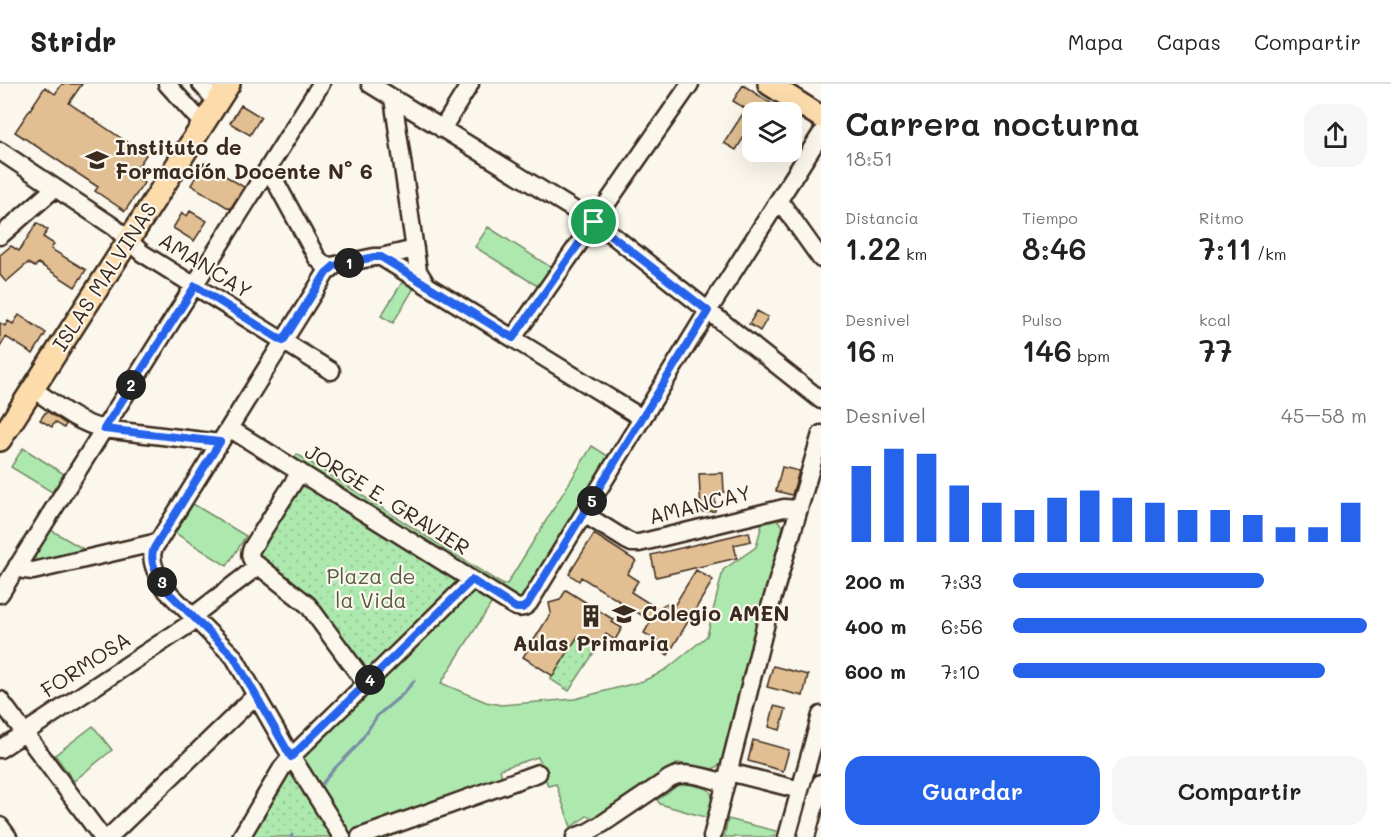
<!DOCTYPE html>
<html lang="es">
<meta charset="utf-8">
<style>
:root{--surface:#fff;--page:#f6f6f6;--text:#222;--muted:#767676;--line:#e0e0e0;--accent:#2563eb}
body{margin:0;font-family:Mali,sans-serif;background:var(--page);color:var(--text);height:100vh;display:flex;flex-direction:column;font-size:22px;white-space:nowrap}
*{box-sizing:border-box;margin:0}
p{font-size:20px;color:var(--muted)}
.icon{flex:none;width:33px;height:33px;fill:none;stroke:currentColor;stroke-width:2;stroke-linecap:round;stroke-linejoin:round}
.map{position:relative;flex:1;overflow:hidden}
.side{display:flex;flex-direction:column;background:var(--surface);width:570px}
.side>*{flex:none}
.controls{position:absolute;left:742px;top:18px;display:grid;gap:12px}
.controls a{display:grid;place-items:center;width:60px;height:60px;border-radius:12px;background:var(--surface);box-shadow:0 6px 24px #0002;font-size:30px}
.pin{position:absolute;display:grid;place-items:center;width:51px;height:51px;color:#fff;margin:-26px;border:3px solid #fff;border-radius:50%;box-shadow:0 2px 6px #0007}
.km{position:absolute;width:30px;height:30px;margin:-15px;border-radius:50%;background:#222;color:#fff;font-size:16px;line-height:30px;text-align:center}
.round{display:grid;place-items:center;flex:none;width:63px;height:63px;border-radius:18px;background:var(--page)}
.overview{display:flex;align-items:center;justify-content:space-between;height:102px;padding:0 24px}
h1{font-size:33px;font-weight:600;line-height:45px}
.metrics{display:grid;grid-template-columns:repeat(3,1fr);gap:9px;height:102px;padding:6px 24px}
.metrics div{display:grid;align-content:center}
.metrics b{font-size:30px;font-weight:600}
.metrics small{font-size:16px;font-weight:400}
.metrics p{font-size:16px}
.chart{height:168px;padding:12px 24px}
.chart p{display:flex;justify-content:space-between}
.chart svg{width:100%;height:108px;margin-top:6px;stroke:var(--accent);stroke-width:6}
.cta{display:flex;gap:12px;margin-top:auto;padding:12px 24px}
.cta a{flex:1;height:69px;border-radius:18px;background:var(--accent);color:#fff;font-size:24px;font-weight:600;line-height:69px;text-align:center}
.cta a+a{background:var(--page);color:var(--text)}
ul{padding:0 24px;list-style:none;font-size:20px}
li{display:grid;grid-template-columns:96px 72px 1fr;align-items:center;height:45px}
li i{height:15px;border-radius:8px;background:var(--accent)}
header{display:flex;align-items:center;gap:36px;box-sizing:border-box;height:84px;padding:0 30px;background:var(--surface);border-bottom:2px solid var(--line)}
header strong{font-size:28px}
nav{display:flex;gap:33px;margin-inline-start:auto;font-size:21px}
main{display:flex;flex:1;min-height:0}
.map>svg:first-child{display:block}
.grass{fill:#ade9af;stroke:#748a66;stroke-width:1.5}
.park{fill:url(#park-dots);stroke:#748a66;stroke-width:1.5}
.lines{fill:none;stroke-linecap:round;stroke-linejoin:round}
.stream{stroke:#798da4;stroke-width:3}
.building{fill:#e2bf93;stroke:#3b2a1e;stroke-width:1.5}
.minor-casing{stroke:#3b2a1e;stroke-width:21}
.major-casing{stroke:#3b2a1e;stroke-width:26}
.minor{stroke:#fbf7ec;stroke-width:16}
.major{stroke:#fddcac;stroke-width:21}
.route-casing{stroke:#fff;stroke-width:12}
.route{stroke:#2563eb;stroke-width:8}
.labels{text-anchor:middle;stroke-width:4.5;stroke-linejoin:round;paint-order:stroke}
.poi-label{font-size:21px;font-weight:bold;fill:#3b2a1e;stroke:#fbf7ec;text-anchor:start}
.street-label{font-size:21px;fill:#3b2a1e;stroke:#fbf7ec}
.park-label{font-size:21px;fill:#585a42;stroke:#fbf7ec}
</style>
<header>
<strong>Stridr</strong>
<nav><a>Mapa</a><a>Capas</a><a>Compartir</a></nav>
</header>
<main>
<div class="map">
<svg width="821" height="753" viewBox="0 0 821 753">
<defs>
<pattern id="park-dots" width="8" height="8" patternUnits="userSpaceOnUse" patternTransform="scale(1.5)"><rect width="8" height="8" fill="#ade9af"/><path d="M2 2h.1M6 6h.1" fill="none" stroke="#96c896" stroke-width="1.8" stroke-linecap="round"/></pattern>
</defs>
<rect width="100%" height="100%" fill="#fbf7ec"/>
<filter id="ink" filterUnits="userSpaceOnUse"><feTurbulence type="fractalNoise" baseFrequency=".0167" numOctaves="2"/><feDisplacementMap in="SourceGraphic" scale="12" xChannelSelector="R" yChannelSelector="G"/><feConvolveMatrix kernelMatrix="1 2 1 2 8 2 1 2 1" color-interpolation-filters="sRGB"/></filter>
<g filter="url(#ink)">
<path class="grass" d="M488,143L552,184L539,203L475,163Z
M403,197L414,204L393,239L381,232Z
M592,362L611,374L526,512L520,516L293,376L297,370L503,501L507,500Z
M23,364L64,390L52,408L11,383Z
M193,420L246,452L227,482L175,449Z
M777,436L783,442L721,680L713,685L678,679L594,734L587,732L571,743L556,700L548,702L538,673L500,685L502,694L356,749H348L301,673L473,506L493,517L441,599L486,618L501,621L575,615L643,597L656,591L668,584L707,552L723,486L756,463L762,440Z
M51,446L85,466L37,478L33,470Z
M93,642L112,666L74,697L55,671Z
M688,700L708,705L714,714L708,734L660,720L657,716L677,702Z
M728,735L776,747L774,753H724Z"/>
<path class="park" d="M304,400L457,496L458,498L455,506L367,586L364,587L255,469L300,401Z
M578,552L597,564L569,607L550,595Z
M289,688L293,689L335,753H247L286,690Z"/>
<g class="lines">
<path class="stream" d="M322,700L334,685L357,662L378,631L403,610L414,597
M291,753L292,751"/>
</g>
<path class="building" d="M62,0H82L69,19L146,71L132,91L144,99L125,127L95,107L98,103L15,48L45,3L55,10Z
M743,1L775,22L771,28H753V56L745,51L736,66L724,59L746,25L733,17Z
M241,21L261,33L250,51L230,39Z
M204,79L244,103L230,125L191,101Z
M190,127L207,137L194,157L173,144L182,129L187,132Z
M37,139L48,146L43,153L54,160L51,165L86,186L75,203L38,179L35,183L28,179L6,198L0,191V171L11,162L19,167Z
M757,227L768,233L760,247L749,240Z
M19,231L46,249L33,270L6,253L0,263V239L5,242L8,237L13,240Z
M48,328L66,340L64,344L55,338L52,343L40,336L45,329Z
M782,383L799,387L792,411L776,407Z
M723,389L724,408L715,409V427L701,428L699,390Z
M749,448L751,457L734,461L737,474L656,493L651,471Z
M594,450L636,477L627,490L638,497L631,508L658,525L665,520L674,522L696,486L713,496L668,571L653,562L657,556L644,549L651,537L581,493L579,497L569,490Z
M566,506L614,536L612,538L622,544L615,556L606,550L597,564L578,552L553,592L523,573L551,529L549,519L560,516Z
M773,582L808,591L803,612L767,603Z
M774,622L786,625L780,646L769,643Z
M753,656L789,666L783,687L748,677Z"/>
<g class="lines">
<g class="minor-casing">
<path id="minor" d="M167,0L203,40
M201,0L217,18
M370,0L602,143L821,316
M393,14L417,180L418,187L426,200
M442,45L470,0
M0,67L114,143L142,169L331,287
M268,84L317,174L324,181L331,182L374,173H381L415,165
M779,116L821,175
M0,152L55,104
M381,173L642,334
M334,182L326,189L154,464C148,476 159,496 167,507L234,573L285,662L342,753
M513,254L690,0
M33,305C55,320 77,339 104,345L220,359
M229,344L514,522C519,525 525,524 529,519L708,227L821,50
M300,388L252,464C249,470 250,475 255,479L308,521L366,600
M584,430L626,456L632,459H639L784,424L799,425
M17,482L24,486L33,487L158,458
M0,510L321,0
M193,532L258,482
M0,616L102,753
M0,665L197,535
M729,688L800,706
M0,742L8,753
M109,753L256,611
M241,753L282,684L291,673L472,496
M360,753L538,689
M575,753L588,748L602,740L670,694C687,685 708,695 726,699
M712,753L770,523L821,350
M787,753L821,631
M806,753L821,699"/>
</g>
<g class="major-casing">
<path id="major" d="M769,0L821,33
M0,356L229,0"/>
</g>
<use href="#minor" class="minor"/>
<use href="#major" class="major"/>
</g>
</g>
<g class="lines" filter="url(#ink)">
<g class="route-casing">
<path id="route" d="M594,138L708,227L527,521L522,524H516L472,496L291,673L234,573L167,507C159,496 148,477 154,464L220,358L104,345L195,202L283,257L326,189L334,182L374,173H381L513,254Z"/>
</g>
<use href="#route" class="route"/>
</g>
<defs>
<g id="university-bare" transform="scale(1.8)"><path d="M0-5L7-2L0 1L-7-2ZM-4 1L0 2.5L4 1V4Q0 6-4 4Z" fill="#3b2a1e" stroke="#fbf7ec" stroke-width="2.5" paint-order="stroke"/></g>
<g id="school-bare" transform="scale(1.8)"><path d="M0-5L7-2L0 1L-7-2ZM-4 1L0 2.5L4 1V4Q0 6-4 4Z" fill="#3b2a1e" stroke="#fbf7ec" stroke-width="2.5" paint-order="stroke"/></g>
<g id="building-bare" transform="scale(1.8)"><path d="M-4-6H4V6H1V3H-1V6H-4ZM-2.5-4.3h1.7v1.8h-1.7ZM.8-4.3h1.7v1.8H.8ZM-2.5-1h1.7V.8h-1.7ZM.8-1h1.7V.8H.8Z" fill="#3b2a1e" stroke="#fbf7ec" stroke-width="2.5" paint-order="stroke"/></g>
</defs>
<g fill-rule="evenodd">
<use href="#university-bare" x="97" y="76"/>
<use href="#school-bare" x="624" y="530"/>
<use href="#building-bare" x="591" y="532"/>
</g>
<g class="labels">
<g class="poi-label">
<text x="115" y="71">Instituto de<tspan x="115" dy="24">Formación Docente N° 6</tspan></text>
<text x="642" y="537">Colegio AMEN</text>
<text x="591" y="567" text-anchor="middle">Aulas Primaria</text>
</g>
<g class="street-label">
<text transform="translate(205 182) rotate(32)" y="7">AMANCAY</text>
<text transform="translate(105 193) rotate(-57)" y="7">ISLAS MALVINAS</text>
<text transform="translate(387 416) rotate(32)" y="7">JORGE E. GRAVIER</text>
<text transform="translate(700 421) rotate(-14)" y="7">AMANCAY</text>
<text transform="translate(86 581) rotate(-33)" y="7">FORMOSA</text>
</g>
<g class="park-label">
<text x="371" y="500">Plaza de<tspan x="371" dy="24">la Vida</tspan></text>
</g>
</g>
</svg>
<div class="controls">
<a><svg class="icon" aria-label="layers" viewBox="0 0 24 24"><path d="M12 4l9 5-9 5-9-5zM3 14l9 5 9-5"/></svg></a>
</div>
<div class="pin" style="left:594px;top:138px;background:#1e9e55"><svg class="icon" aria-label="arrive" viewBox="0 0 24 24"><path d="M6 21V4h12l-3 4 3 4H6"/></svg></div>
<b class="km" style="left:349px;top:179px">1</b>
<b class="km" style="left:131px;top:301px">2</b>
<b class="km" style="left:162px;top:498px">3</b>
<b class="km" style="left:370px;top:596px">4</b>
<b class="km" style="left:592px;top:417px">5</b>
</div>
<section class="side">
<div class="overview"><div><h1>Carrera nocturna</h1><p>18:51</p></div><a class="round"><svg class="icon" aria-label="share" viewBox="0 0 24 24"><path d="M12 15V3M7 8l5-5 5 5M5 13v7h14v-7"/></svg></a></div>
<div class="metrics">
<div><p>Distancia</p><b>1.22<small> km</small></b></div>
<div><p>Tiempo</p><b>8:46</b></div>
<div><p>Ritmo</p><b>7:11<small> /km</small></b></div>
</div>
<div class="metrics">
<div><p>Desnivel</p><b>16<small> m</small></b></div>
<div><p>Pulso</p><b>146<small> bpm</small></b></div>
<div><p>kcal</p><b>77</b></div>
</div>
<div class="chart"><p><span>Desnivel</span>45–58 m</p>
<svg viewBox="0 0 160 44" preserveAspectRatio="none"><path d="M5 44V13M15 44V6M25 44V8M35 44V21M45 44V28M55 44V31M65 44V26M75 44V23M85 44V26M95 44V28M105 44V31M115 44V31M125 44V33M135 44V38M145 44V38M155 44V28"/></svg>
</div>
<ul>
<li><b>200 m</b>7:33<i style="width:71%"></i></li>
<li><b>400 m</b>6:56<i style="width:100%"></i></li>
<li><b>600 m</b>7:10<i style="width:88%"></i></li>
</ul>
<div class="cta"><a>Guardar</a><a>Compartir</a></div>
</section>
</main>
